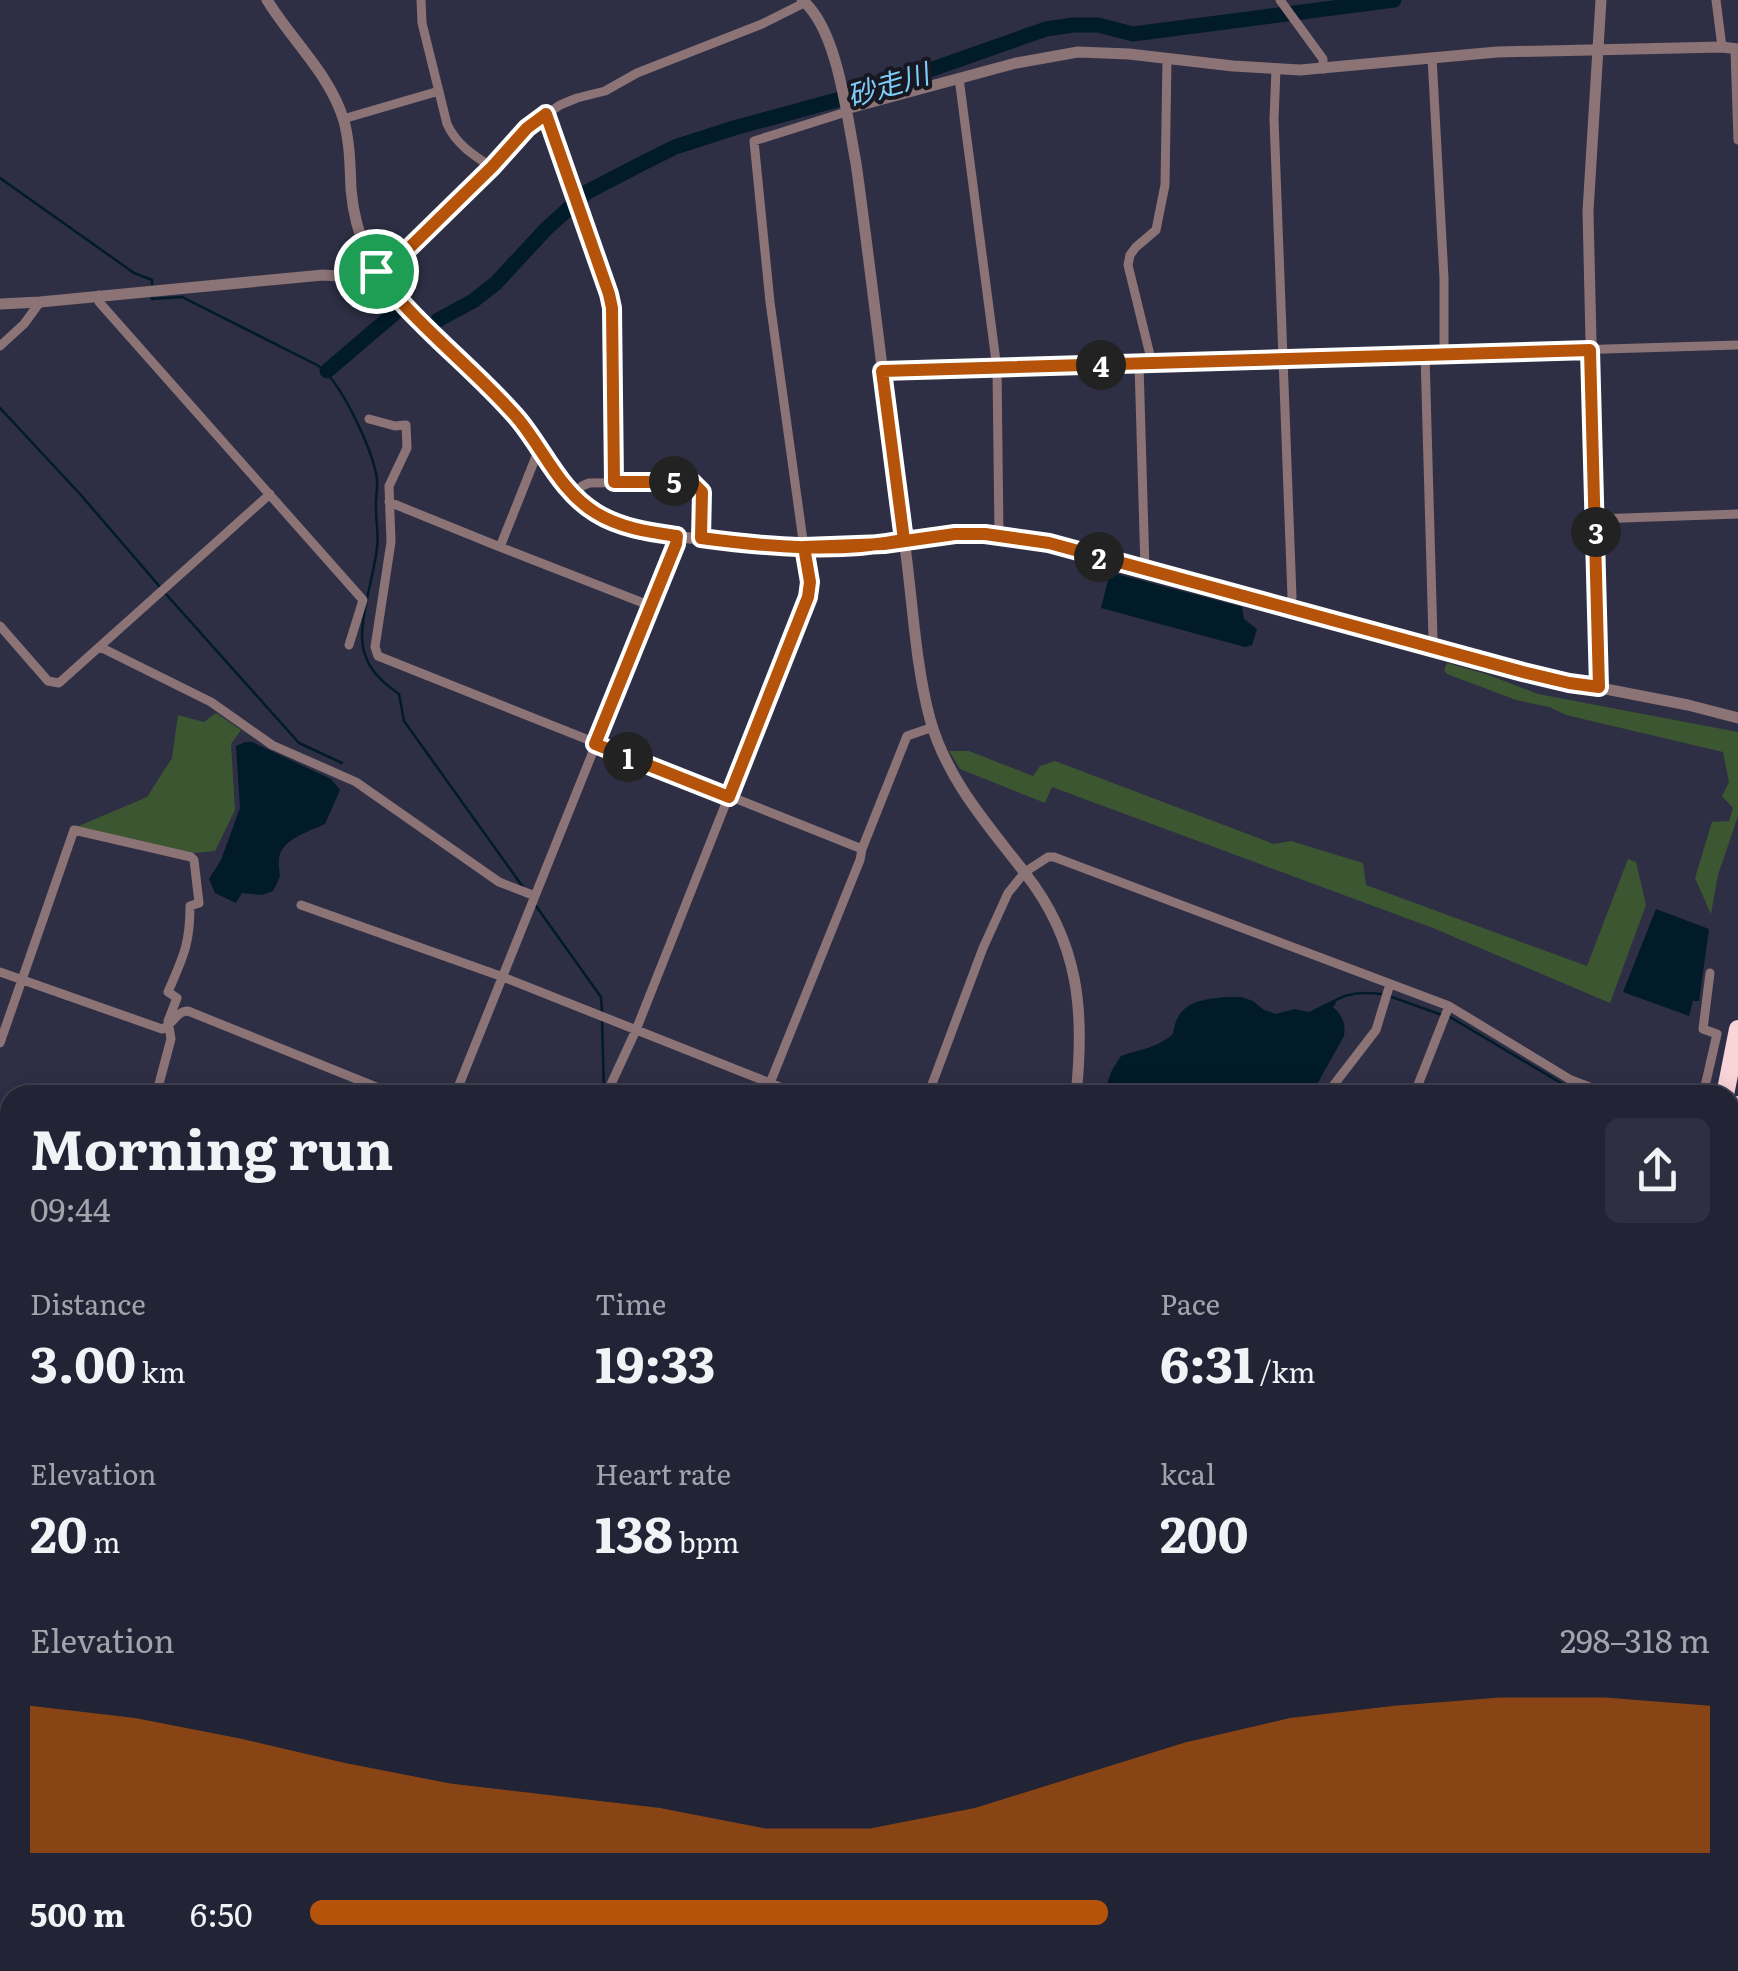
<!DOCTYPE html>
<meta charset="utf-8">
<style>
:root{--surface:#222334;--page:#2e2f40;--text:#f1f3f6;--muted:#a2a4ac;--line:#3f404f;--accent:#b45309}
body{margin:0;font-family:Literata,"Noto Sans JP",serif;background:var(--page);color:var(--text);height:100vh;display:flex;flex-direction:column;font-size:38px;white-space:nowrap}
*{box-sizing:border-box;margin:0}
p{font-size:32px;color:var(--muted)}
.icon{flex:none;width:55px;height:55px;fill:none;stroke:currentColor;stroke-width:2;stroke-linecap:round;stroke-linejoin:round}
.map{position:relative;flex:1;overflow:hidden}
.details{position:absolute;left:0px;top:1085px;width:1740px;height:888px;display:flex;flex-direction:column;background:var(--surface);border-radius:30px 30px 0 0;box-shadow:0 5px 25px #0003,0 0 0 2px var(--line)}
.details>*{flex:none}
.pin{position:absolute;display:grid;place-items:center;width:85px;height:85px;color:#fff;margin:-42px;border:5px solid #fff;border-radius:50%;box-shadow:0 2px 10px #0007}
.km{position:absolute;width:50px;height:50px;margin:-25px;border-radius:50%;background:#222;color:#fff;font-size:28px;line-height:50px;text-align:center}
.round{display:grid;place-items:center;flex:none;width:105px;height:105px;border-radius:15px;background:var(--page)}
.overview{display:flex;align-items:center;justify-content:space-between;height:170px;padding:0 30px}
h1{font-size:55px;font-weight:700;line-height:75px}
.figures{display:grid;grid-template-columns:repeat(3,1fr);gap:15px;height:170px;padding:10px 30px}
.figures div{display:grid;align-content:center}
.figures b{font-size:50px;font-weight:700}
.figures small{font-size:28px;font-weight:400}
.figures p{font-size:28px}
.chart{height:280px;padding:20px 30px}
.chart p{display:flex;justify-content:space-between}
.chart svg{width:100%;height:180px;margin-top:10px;fill:var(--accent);opacity:.7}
ul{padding:0 30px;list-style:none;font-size:32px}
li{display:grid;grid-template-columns:160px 120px 1fr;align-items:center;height:75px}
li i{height:25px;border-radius:12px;background:var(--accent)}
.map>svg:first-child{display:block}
.green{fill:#3b5631}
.water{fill:#011b28}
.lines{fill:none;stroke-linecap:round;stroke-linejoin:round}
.stream{stroke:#011b28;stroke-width:2.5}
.river{stroke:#011b28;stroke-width:15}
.minor-tunnel{stroke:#4a4b60;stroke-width:9;stroke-dasharray:9 4.5;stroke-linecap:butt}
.minor{stroke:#8c7376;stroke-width:9}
.tertiary{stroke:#8c7376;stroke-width:11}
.motorway{stroke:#f9d4d9;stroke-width:18}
.route-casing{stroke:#fff;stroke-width:20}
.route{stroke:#b45309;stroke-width:12}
.labels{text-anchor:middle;stroke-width:8;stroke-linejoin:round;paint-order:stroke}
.water-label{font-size:28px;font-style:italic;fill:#7ecef9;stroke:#181822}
</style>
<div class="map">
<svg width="1738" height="1971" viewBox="0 0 1738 1971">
<rect width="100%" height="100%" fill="#2e2f45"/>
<path class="green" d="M1447,663L1486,674L1538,694L1738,732V816L1718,875L1711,914L1695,878L1712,822L1729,821L1733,808L1722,796L1729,782L1723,752L1566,715L1549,707L1516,700L1447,674L1444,670Z
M216,713L241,730L231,744L235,810L215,851L194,853L74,828L147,797L172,758L178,715L204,722Z
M949,751H969L1033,776L1040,766L1055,761L1274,844L1291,841L1363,863L1366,885L1587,966L1628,859L1636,862L1646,905L1610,1003L1433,928L1052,787L1045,803L960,769Z"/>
<path class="water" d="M1113,573L1242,607L1244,619L1257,629L1252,645L1245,647L1101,608L1109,576Z
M245,742H252L331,779L340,790L325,824C310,831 281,839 279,859C278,878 284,871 273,891L262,895L242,893L236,903L215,893L209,879L221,860L240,808L236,746Z
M1656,909L1709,929L1699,1001H1693L1689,1016L1623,992Z
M1224,997H1241L1253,1001L1264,1010L1276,1014L1294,1009L1309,1012L1333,1000L1336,1003L1333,1007C1342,1016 1346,1022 1344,1036L1311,1095H1105L1104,1092L1112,1070L1121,1056C1141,1049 1157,1048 1173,1034C1177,1003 1198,1000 1224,997Z
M0,1341L10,1348V1518L0,1521Z"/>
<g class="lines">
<path class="stream" d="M0,178L134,273L152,280V284
M152,297V299L182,297L317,365C341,380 373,451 377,479C378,489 375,500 376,510C376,523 379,535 377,548C374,576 358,622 363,647C367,669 382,682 399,694L404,721L523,887
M0,408L80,494L160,587
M165,593L299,743L342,763
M536,906L601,997L602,1012
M1389,996L1442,1015
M1332,1003C1345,992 1365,992 1381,994
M1450,1017L1561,1083L1564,1088L1581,1095
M602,1020L604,1092
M438,1971L443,1962"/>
<path class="river" d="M438,320L473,301L496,283L546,229L587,192L641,164L675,147L734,128L903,82L907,78L1046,29L1073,25H1098L1133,34L1394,0
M327,371L396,312
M1251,1962L1263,1971"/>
<path class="minor-tunnel" d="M1730,1160L1738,1167"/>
<path class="minor" d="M421,0L422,23L447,124C456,144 474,156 492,167
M1280,0L1323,59V69
M1716,0L1722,47
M1735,50L1738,140
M1432,57L1444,278V355
M1276,69L1274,119L1292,597L1289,608
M959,78L997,369L999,536
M546,114L609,294L612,307L614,482
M343,119L439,91
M376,271L387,267L403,254L492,167L527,128L560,105L577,98L605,91L637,73L762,24L800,5L803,1
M99,295V302L363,600L349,645
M0,346L24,324L40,302
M1425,355L1433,639L1432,646
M1152,363L1128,265L1130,255L1136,247L1156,230L1165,185L1167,59
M1139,364L1145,569
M882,371L1738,345
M369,419L395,426L406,425L407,448L389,486L391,542L375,647L378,656L862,849
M539,449L500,547L651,606
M574,495L582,486L589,483L692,482L702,492L701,538
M389,502L500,547
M1596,519L1738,514
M0,626L48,681L59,683L270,494
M100,647L211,702L272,745L356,782L499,882L535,896
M301,905L503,977L800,1095
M0,972L162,1029C174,1024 176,1011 188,1011L396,1095
M0,1043L74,830L191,857L194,860L199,903L190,906C190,945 183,957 168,992L177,998L168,1021L171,1039L156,1095
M770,1083L860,860L862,849L907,736L933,727
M455,1095L676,545L677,536
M606,1095L636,1030L810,591L770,302L754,141L846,112
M928,1095L983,948L1008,893L1025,872L1048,857H1054L1449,1006L1571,1080L1611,1095
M1326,1095L1376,1030L1390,984
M1414,1095L1449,1006
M1703,1095L1717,1034L1703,1029L1710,973
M1730,1691L1738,1694
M0,1847L10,1841
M191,1962L208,1971
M1069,1962L1087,1971
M1573,1962V1971
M3,1971L10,1961
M118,1971L122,1962
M452,1971L456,1962
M857,1971L861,1962"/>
<path class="tertiary" d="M267,0C292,41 330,74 344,121C350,144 350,166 351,189C353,215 360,239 371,262C385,288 409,310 430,331C461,360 494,389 521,423C543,451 557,484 586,506C607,522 631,529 656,533C718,543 782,550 845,547C883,546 920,535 958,534C989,532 1019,538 1049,543L1523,673L1688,705L1738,718
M802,0C838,29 847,118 856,163C874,293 888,424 906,554C913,608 916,667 930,719C947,780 988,825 1025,873C1079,942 1085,1011 1076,1095
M846,109L1016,63L1078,52L1129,54L1233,66L1300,70L1497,52L1722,47L1738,49
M0,304L40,302L323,275L354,277L376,271
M1599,687L1588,211L1601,0
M738,1971V1962"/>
<path class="motorway" d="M1725,1095L1738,1029
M1730,1143L1738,1105
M1730,1216L1732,1212
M1422,1971L1423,1962
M1435,1971L1436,1962"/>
</g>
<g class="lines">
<g class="route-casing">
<path id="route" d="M376,271C386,283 395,295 405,306C442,346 484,379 519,420C545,452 560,491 596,513C620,528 649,532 677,536L676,544L595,744L729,797L808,597L810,582L804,547L884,544L955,534H985L1049,543L1523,672L1569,683L1599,687L1590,350L882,371L904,540C837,553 768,547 701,538L702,492L692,482H614L612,308L609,294L546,114L527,128L492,167L403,254L388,267L376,271"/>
</g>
<use href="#route" class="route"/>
</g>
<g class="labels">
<g class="water-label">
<text transform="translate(888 85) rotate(-17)" y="10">砂走川</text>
</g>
</g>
</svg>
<div class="pin" style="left:376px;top:271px;background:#1e9e55"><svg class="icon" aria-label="arrive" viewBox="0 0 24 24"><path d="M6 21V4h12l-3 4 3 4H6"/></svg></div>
<b class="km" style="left:628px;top:757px">1</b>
<b class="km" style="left:1099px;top:557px">2</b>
<b class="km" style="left:1596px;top:532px">3</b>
<b class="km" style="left:1101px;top:365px">4</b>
<b class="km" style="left:674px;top:481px">5</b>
<section class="details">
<div class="overview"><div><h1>Morning run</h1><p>09:44</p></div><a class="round"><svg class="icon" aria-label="share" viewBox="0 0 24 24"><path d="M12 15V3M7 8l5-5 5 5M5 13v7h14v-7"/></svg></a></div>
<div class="figures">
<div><p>Distance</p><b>3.00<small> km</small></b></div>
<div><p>Time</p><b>19:33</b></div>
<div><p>Pace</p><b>6:31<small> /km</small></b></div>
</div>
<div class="figures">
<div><p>Elevation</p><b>20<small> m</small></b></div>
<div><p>Heart rate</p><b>138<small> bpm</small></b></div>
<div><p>kcal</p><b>200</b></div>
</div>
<div class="chart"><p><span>Elevation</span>298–318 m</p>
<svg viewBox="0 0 160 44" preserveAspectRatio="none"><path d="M0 44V8L10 11L20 16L30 22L40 27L50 30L60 33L70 38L80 38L90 33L100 25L110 17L120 11L130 8L140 6L150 6L160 8V44z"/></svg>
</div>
<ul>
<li><b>500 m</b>6:50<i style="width:57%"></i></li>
</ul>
</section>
</div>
